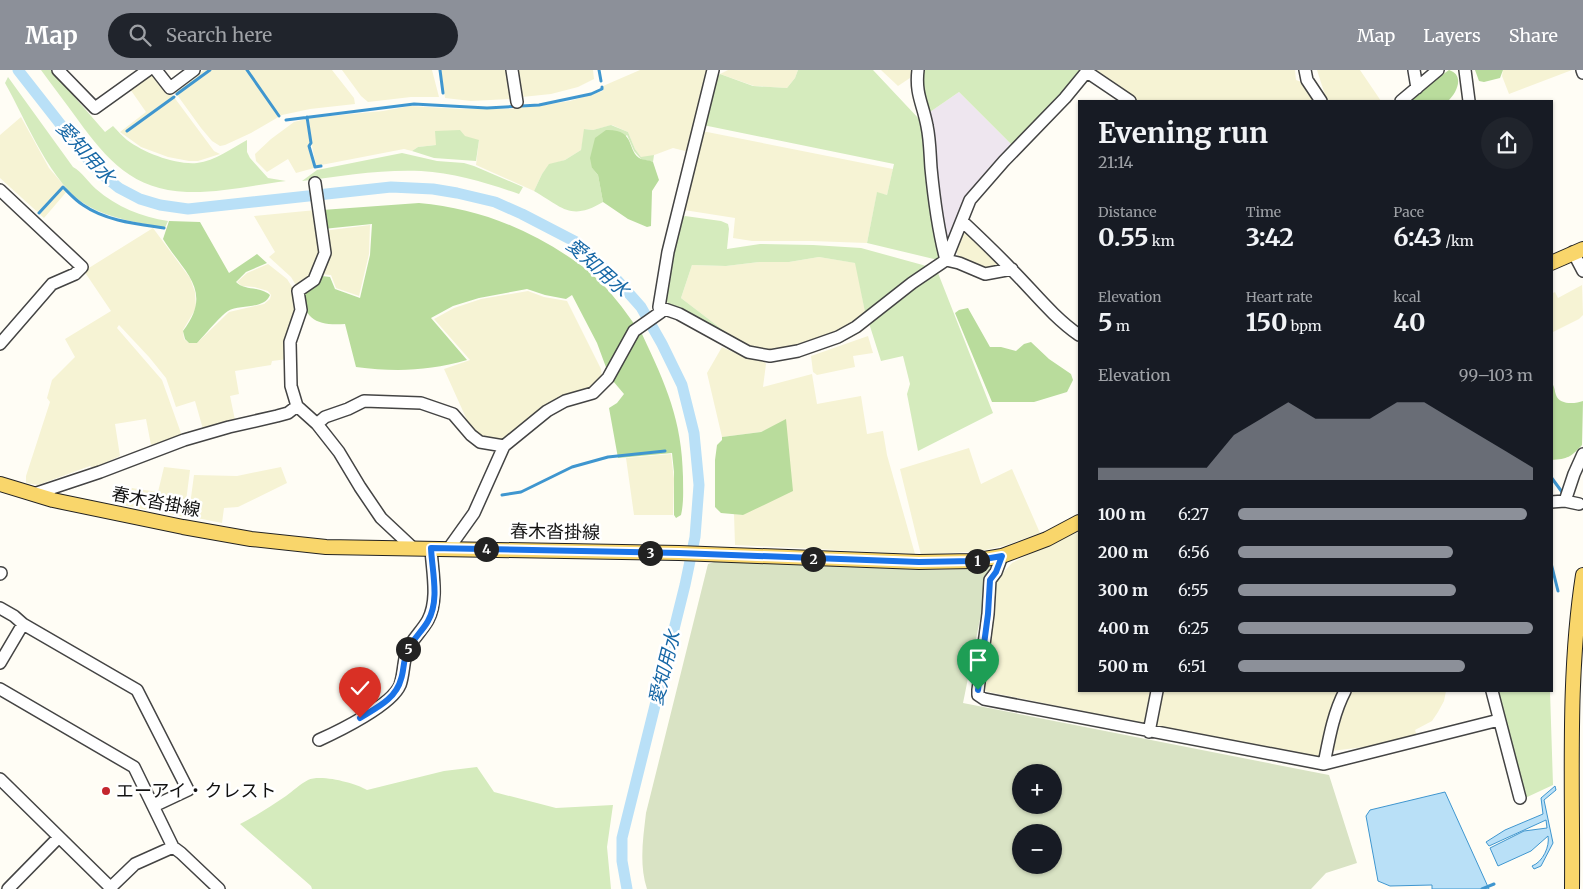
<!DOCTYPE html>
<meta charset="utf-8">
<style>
:root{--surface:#171b24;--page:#20242c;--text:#f1f3f6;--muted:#9ea1a6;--accent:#8c9099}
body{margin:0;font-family:Merriweather,"Noto Sans JP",serif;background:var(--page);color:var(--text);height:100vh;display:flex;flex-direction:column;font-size:19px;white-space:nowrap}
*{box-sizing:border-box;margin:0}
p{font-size:16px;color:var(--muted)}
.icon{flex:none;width:28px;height:28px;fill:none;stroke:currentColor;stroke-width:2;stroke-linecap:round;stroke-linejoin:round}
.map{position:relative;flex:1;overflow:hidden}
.drawer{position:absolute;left:1078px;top:30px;width:475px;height:592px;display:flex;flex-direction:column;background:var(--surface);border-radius:0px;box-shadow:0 1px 4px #0004}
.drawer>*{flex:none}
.fabs{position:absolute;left:1012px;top:694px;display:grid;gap:10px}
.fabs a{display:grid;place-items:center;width:50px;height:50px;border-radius:50%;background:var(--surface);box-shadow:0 1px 4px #0004;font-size:25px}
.pin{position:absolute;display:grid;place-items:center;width:42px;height:42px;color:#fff;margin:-51px -21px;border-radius:50% 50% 50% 0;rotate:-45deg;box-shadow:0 0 5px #0007}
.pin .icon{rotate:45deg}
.km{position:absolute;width:25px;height:25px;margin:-12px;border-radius:50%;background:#222;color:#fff;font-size:14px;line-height:25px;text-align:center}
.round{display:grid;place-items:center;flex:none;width:52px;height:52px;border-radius:26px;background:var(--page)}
.headline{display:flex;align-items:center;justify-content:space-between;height:85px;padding:0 20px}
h1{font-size:28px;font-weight:700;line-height:38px}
.stats{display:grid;grid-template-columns:repeat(3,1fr);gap:8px;height:85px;padding:5px 20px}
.stats div{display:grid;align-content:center}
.stats b{font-size:25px;font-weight:700}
.stats small{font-size:14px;font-weight:400}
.stats p{font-size:14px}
.chart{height:140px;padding:10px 20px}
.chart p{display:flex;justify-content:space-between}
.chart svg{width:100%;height:90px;margin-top:5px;fill:var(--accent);opacity:.7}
ul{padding:0 20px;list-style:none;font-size:16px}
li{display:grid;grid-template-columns:80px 60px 1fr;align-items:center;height:38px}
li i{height:12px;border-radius:6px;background:var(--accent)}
header{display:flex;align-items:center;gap:30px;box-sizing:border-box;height:70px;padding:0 25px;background:var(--accent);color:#fff}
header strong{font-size:24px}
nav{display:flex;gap:28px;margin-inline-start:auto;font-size:18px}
.search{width:350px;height:45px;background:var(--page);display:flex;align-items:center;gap:12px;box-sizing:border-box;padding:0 18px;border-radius:28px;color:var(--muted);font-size:19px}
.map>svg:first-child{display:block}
.industrial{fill:#eee6ef}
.farmland{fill:#f6f3d4}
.green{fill:#d5ebbd}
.forest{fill:#b9dc9c}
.cemetery{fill:#d9e3c4;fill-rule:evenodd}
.water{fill:#b9e0f7;stroke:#3f96cf}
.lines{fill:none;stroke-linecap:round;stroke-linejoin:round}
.stream{stroke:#3f96cf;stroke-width:3}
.canal{stroke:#b9e0f7;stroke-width:11}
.minor-casing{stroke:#444;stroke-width:14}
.major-casing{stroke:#222;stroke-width:16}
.minor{stroke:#fff;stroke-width:11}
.major{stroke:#f9d66b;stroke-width:14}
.route-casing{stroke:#fff;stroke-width:10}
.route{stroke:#1a73e8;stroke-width:6}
.poi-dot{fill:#c4262e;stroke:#fff;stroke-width:2}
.labels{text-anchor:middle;stroke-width:5;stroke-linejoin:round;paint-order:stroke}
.street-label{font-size:18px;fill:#111;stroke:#fff}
.poi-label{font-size:18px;fill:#111;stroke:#fff;text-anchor:start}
.water-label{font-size:19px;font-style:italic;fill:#1768a6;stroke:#fff}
</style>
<header>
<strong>Map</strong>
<div class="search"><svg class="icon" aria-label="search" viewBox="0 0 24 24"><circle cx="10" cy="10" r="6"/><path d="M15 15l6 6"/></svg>Search here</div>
<nav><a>Map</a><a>Layers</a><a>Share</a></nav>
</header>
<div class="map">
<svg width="1583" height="819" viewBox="0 0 1583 819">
<rect width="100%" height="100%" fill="#fffdf5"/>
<path class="industrial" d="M959,22L1013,76L969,122L948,173L944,172L927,44Z"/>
<path class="farmland" d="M204,0H332L354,28L355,34L310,39L282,45L251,63L225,75L220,76L212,71L201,58L175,22Z
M342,0H432L439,27H411L368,32L361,26Z
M441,0H510L512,29L471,31L445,28Z
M516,0H593L594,9L578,17L551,24L522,27L520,24Z
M640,0H706L707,5L689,82L673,78L649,87H641L635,79L628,62L612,55L593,60L585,59L581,80L565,90L549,95L542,104L534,121L476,95L479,70L418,77L412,81L404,79L316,96L312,76L309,48L383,41L410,36L462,39H509L536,36L570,31L603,21V16Z
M728,0H798L795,8L787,18L754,16L720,4Z
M881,0H911L910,8L898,16Z
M1095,0H1295L1296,10L1304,13L1317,31H1138Z
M1317,0H1360L1381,31H1329L1325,25Z
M1503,0H1572L1509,24L1502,6Z
M147,6H153L168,24L171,23L214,81L220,84L198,91H189L168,87L141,77L120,62L146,42L130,19Z
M21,47L49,98L68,120L44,148L0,108V65Z
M306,49L310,73L308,77L314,98L296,103L288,89L267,102L256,91L255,84L271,69L294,52Z
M702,61L893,99L887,125L877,123L867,173L811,171H752L733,168L735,148L684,140Z
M316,140L323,181L313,209L297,217L291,207L269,187L275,182L254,146Z
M370,155L369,184L359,226L336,218L331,205L319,204L323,161Z
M153,158L190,208L195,222L196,238L183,260L184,269L189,273H197L229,242L264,234L270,229L271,225L268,221L254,217L242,216L237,212L247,203L268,194L287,209L296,223L299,238L288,289L272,291L271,295L235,301L239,324L230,326L235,350L203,359L195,331L176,337L166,308L149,287L119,255L117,258L162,310L182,366L151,375L146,349L115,354L120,386L94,398L90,396L38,415L26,413V406L50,332L47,328L52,310L75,287L65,269L111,241L84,201Z
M963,158L1002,195L986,201L961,191L957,184L956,178Z
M819,187L856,193L865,242L851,255L823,268L775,282L753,279L741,274L681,228L692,195L726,196L759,192H789Z
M1582,215L1583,245L1579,249L1551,263V224L1555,222L1558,228Z
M528,221L544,227L567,231L601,299L602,308L587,319L555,330L500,371L482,370L471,359L444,299L470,290L434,249L454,238L481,229Z
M868,266L873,283L853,286L855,297L817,305L813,302L811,286Z
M722,277L744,287L763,290L766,294L763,317L812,304L817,334L861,326L867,364L883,361L887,385L915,484L735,475L734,444L743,445L786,350L761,362L722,367L707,303Z
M969,378L981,414L1012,399L1040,463L1007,475L981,481L921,485L900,399Z
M671,384L674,409L673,445H634L626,388Z
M164,397L190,400L184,447L122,435L125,417L158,422Z
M281,397L287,413L238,437L224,438L222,453L192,447L190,435L194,405L237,406Z
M1079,458V621H1153L1145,654L984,621L997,509L1012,493Z
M1161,621H1342L1321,689L1154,657Z
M1350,621H1446L1444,631L1438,642L1432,651L1415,660L1417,666L1373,676L1331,681L1335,656Z"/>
<path class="green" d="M41,0H51L105,62L113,56C118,61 122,66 127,70C144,83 176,95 197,93C215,91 232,78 247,70V82L250,88L268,108L286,111C255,115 219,123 187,122C133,120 107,90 78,50C66,33 53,17 41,0Z
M798,0H873L920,50L924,59L942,186L938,190L867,173L877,122L887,125L894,94L703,55L716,7L720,4L753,16L787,18L795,8Z
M921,0H1080L1062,25L1013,76L959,22L927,44Z
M8,7L73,97C82,102 88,112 96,119C117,137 141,147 168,151L165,158C140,153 111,149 88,136C52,117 25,48 5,13Z
M611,55L628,62L635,79L641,87L654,85L653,92L641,89L634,81L627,65L592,98L598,105L603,132C571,151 563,138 534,121L542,104L549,94L565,90L581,80L584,59L593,60Z
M460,60L465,66L479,70L476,91L434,88L412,81L418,77L436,75L435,61Z
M402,83L437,91L464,93L474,96L523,117L519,124C487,113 455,103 421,101C384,99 339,106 302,111L317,100Z
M685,146L721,151L728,154L729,159L727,179L760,174L813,175L861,178L930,197L865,242L855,193L819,187L789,192H759L726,196L692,195L681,228L741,274L663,230L681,148Z
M938,203L993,343L918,381L907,324L910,314L903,286L881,291L868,250Z
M1496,621H1550L1553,715L1523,729Z
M477,697L494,722L556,738L613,735L607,777L611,819H312L311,816L240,754C256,746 271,736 286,726C293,721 300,714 308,710C321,704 355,713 367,720L444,701Z"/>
<path class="forest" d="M1449,0C1465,5 1457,23 1448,31H1414L1411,27Z
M1475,0H1503L1500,8L1484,12L1479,11Z
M606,60C637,59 626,82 641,89C645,90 649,90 653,92L659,110L652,121L651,156L647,157L628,149L603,132L598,105L592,98L590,88L595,68Z
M419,133C474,138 523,156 569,187C578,193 588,200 596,208C611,222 623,238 635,255L607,300L597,273L572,225L566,229L545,225L527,219L479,228L453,236L431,248L467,290C428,301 396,302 356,297L345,254C318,256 304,250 301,222L322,206L330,207L335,219L360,228L370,185L372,154L323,159L322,140Z
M169,151L200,152L229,203L257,184L267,193L246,202L236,212C245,221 260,216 270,225C264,240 240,234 228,241C219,247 205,265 197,273H189L185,269L183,261C214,220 184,203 163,169Z
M968,238L990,277H1001L1016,281L1024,274L1031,272L1049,289L1071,304L1073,310L1067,322L1034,332H992L955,243L959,240Z
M638,264H642C666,315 682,350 683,407C683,420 684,432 681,445L676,448L674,445V402L672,383L618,388L609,338L617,333L624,324L613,311Z
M1551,312C1555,317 1554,319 1556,325C1559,335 1575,334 1583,331L1582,375C1571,387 1568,389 1551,390Z
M786,349L793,421L743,445L721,443L715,437V390L717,375L722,370V367L761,362Z"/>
<path class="cemetery" d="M717,491L925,500L965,499L991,495L963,633L1329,705L1357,793L1326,803L1311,819H647C639,794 643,769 646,743L708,494ZM1021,702H1054V735H1021ZM1021,762H1054V795H1021Z"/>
<path class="water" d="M1555,716L1556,720L1544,730L1553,773L1541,796L1534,799L1532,796C1543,792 1550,776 1548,766L1531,781L1498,796L1490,778L1524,761L1547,758L1546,750L1489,776L1486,772L1505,760L1543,744L1541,728Z
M1445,722L1489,819H1432V815L1390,816L1378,811L1366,746L1370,740Z"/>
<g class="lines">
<path class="stream" d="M247,0L279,46
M440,0L443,23
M599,0L601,11
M177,24L210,0
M307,47L311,73L309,76L315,97L321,96
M286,50L414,34L487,38L539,35L591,24L602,19V17
M127,61L174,27
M39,143L63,117C69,123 75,130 83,135C106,151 137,154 164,158
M1551,407L1562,422
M502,425L521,422L572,397L608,387L665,381
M1551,493L1558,521
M1482,819L1494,814"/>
<path class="canal" d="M18,0L90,92L104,106L119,118L140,129L160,135L188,139L391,117L433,119L457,123L495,132L522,144L576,172L617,210L641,237L662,274L682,315L694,363L699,415L695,467L685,515L622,768V791L627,819"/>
<g class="minor-casing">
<path id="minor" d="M58,0L95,38L148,0
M156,0L170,18L194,0
M512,0L517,32
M713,0L668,182L659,237L679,244L748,282L770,286L798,281L838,267L856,257L912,213L946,190L970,130L1004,91L1065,28L1088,0
M918,0C915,24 923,34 927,56C930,70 930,85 931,98C934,129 938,160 946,190
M1305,0L1307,10L1321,31
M1414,0L1417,18
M1465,0L1469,31
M1582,0L1583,3
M1087,2L1130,31
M1401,31L1438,0
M315,113L325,183L314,210L298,221L301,240L290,272L291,316L297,336L317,354L339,382L360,417L381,448L413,478
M0,120L82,197L75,204L52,214L0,274
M962,151C979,167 996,183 1012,200C1034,222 1053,247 1079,265
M1573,182L1583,201
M946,190L959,193L985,204L1012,199
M317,354L325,347L348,339L364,331L421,333L453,344L471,365L480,372L504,376
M34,424L100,402L184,370L229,357L277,346L288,343L297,336
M1565,431L1574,404L1583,384
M1551,432L1565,431L1579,434
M449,478L474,443L504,376L547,341L565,331L593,323L608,308L634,261L661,242
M1002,486L996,502L990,510L988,544L978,620V625L984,629L1324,694L1499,650
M0,504L1,503
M0,538L14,546L23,554
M0,593L23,554L137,620L188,720L154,736
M0,619L134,697L173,777
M1492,621L1520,728
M1149,662L1157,621
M319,670C339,661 392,635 400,615C404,604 403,592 407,581C412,569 422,561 428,550C439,529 432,501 431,478
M1324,694C1329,669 1333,644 1345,621
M0,709L112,819
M8,819L58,768
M109,819L135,794L173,777L181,783L219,819"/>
</g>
<g class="major-casing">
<path id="major" d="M1551,193L1583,179
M0,414L53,430L183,457L251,469L326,477L679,483L919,492L973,491L1002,486L1047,469L1079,452
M1572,819C1573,715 1567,608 1583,505"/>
</g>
<use href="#minor" class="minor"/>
<use href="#major" class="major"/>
</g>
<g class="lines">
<g class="route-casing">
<path id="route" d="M360,648C376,638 396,629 401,609C404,601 403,591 407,583C411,570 422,562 428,551C440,530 432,501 431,478L679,483L919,492L973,491L1002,486L996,502L990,510L988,544L978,620"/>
</g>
<use href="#route" class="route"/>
</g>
<circle class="poi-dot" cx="106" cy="721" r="5"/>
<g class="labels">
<g class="street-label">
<text transform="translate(156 432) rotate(11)" y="6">春木沓掛線</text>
<text transform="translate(555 462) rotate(1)" y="6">春木沓掛線</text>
</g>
<g class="poi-label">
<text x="116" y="727">エーアイ・クレスト</text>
</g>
<g class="water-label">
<text transform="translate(86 82) rotate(48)" y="7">愛知用水</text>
<text transform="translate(598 197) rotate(42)" y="7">愛知用水</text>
<text transform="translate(664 598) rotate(-76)" y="7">愛知用水</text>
</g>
</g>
</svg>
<div class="fabs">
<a>+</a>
<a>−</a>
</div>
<div class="pin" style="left:978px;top:620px;background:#1e9e55"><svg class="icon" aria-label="arrive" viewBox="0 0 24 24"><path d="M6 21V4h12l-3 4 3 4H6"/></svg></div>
<div class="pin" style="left:360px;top:648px;background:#d93025"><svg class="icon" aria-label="check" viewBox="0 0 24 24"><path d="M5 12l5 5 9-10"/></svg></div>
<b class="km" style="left:977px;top:491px">1</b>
<b class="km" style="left:813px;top:489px">2</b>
<b class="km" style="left:650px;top:483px">3</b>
<b class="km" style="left:486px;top:479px">4</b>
<b class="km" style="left:408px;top:579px">5</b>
<section class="drawer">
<div class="headline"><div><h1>Evening run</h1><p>21:14</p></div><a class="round"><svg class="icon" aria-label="share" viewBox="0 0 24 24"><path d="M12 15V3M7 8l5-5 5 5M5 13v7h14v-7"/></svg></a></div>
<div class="stats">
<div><p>Distance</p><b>0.55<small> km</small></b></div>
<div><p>Time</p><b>3:42</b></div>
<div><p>Pace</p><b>6:43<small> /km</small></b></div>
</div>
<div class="stats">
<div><p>Elevation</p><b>5<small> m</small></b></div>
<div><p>Heart rate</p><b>150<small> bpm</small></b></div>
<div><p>kcal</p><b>40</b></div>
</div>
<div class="chart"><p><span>Elevation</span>99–103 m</p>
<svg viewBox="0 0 160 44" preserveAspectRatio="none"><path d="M0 44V38L10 38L20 38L30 38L40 38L50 22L60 14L70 6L80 14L90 14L100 14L110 6L120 6L130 14L140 22L150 30L160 38V44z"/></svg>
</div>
<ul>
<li><b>100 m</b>6:27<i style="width:98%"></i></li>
<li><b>200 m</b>6:56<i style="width:73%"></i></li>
<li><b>300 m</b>6:55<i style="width:74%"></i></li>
<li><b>400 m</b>6:25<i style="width:100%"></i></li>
<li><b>500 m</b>6:51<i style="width:77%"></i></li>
</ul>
</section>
</div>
